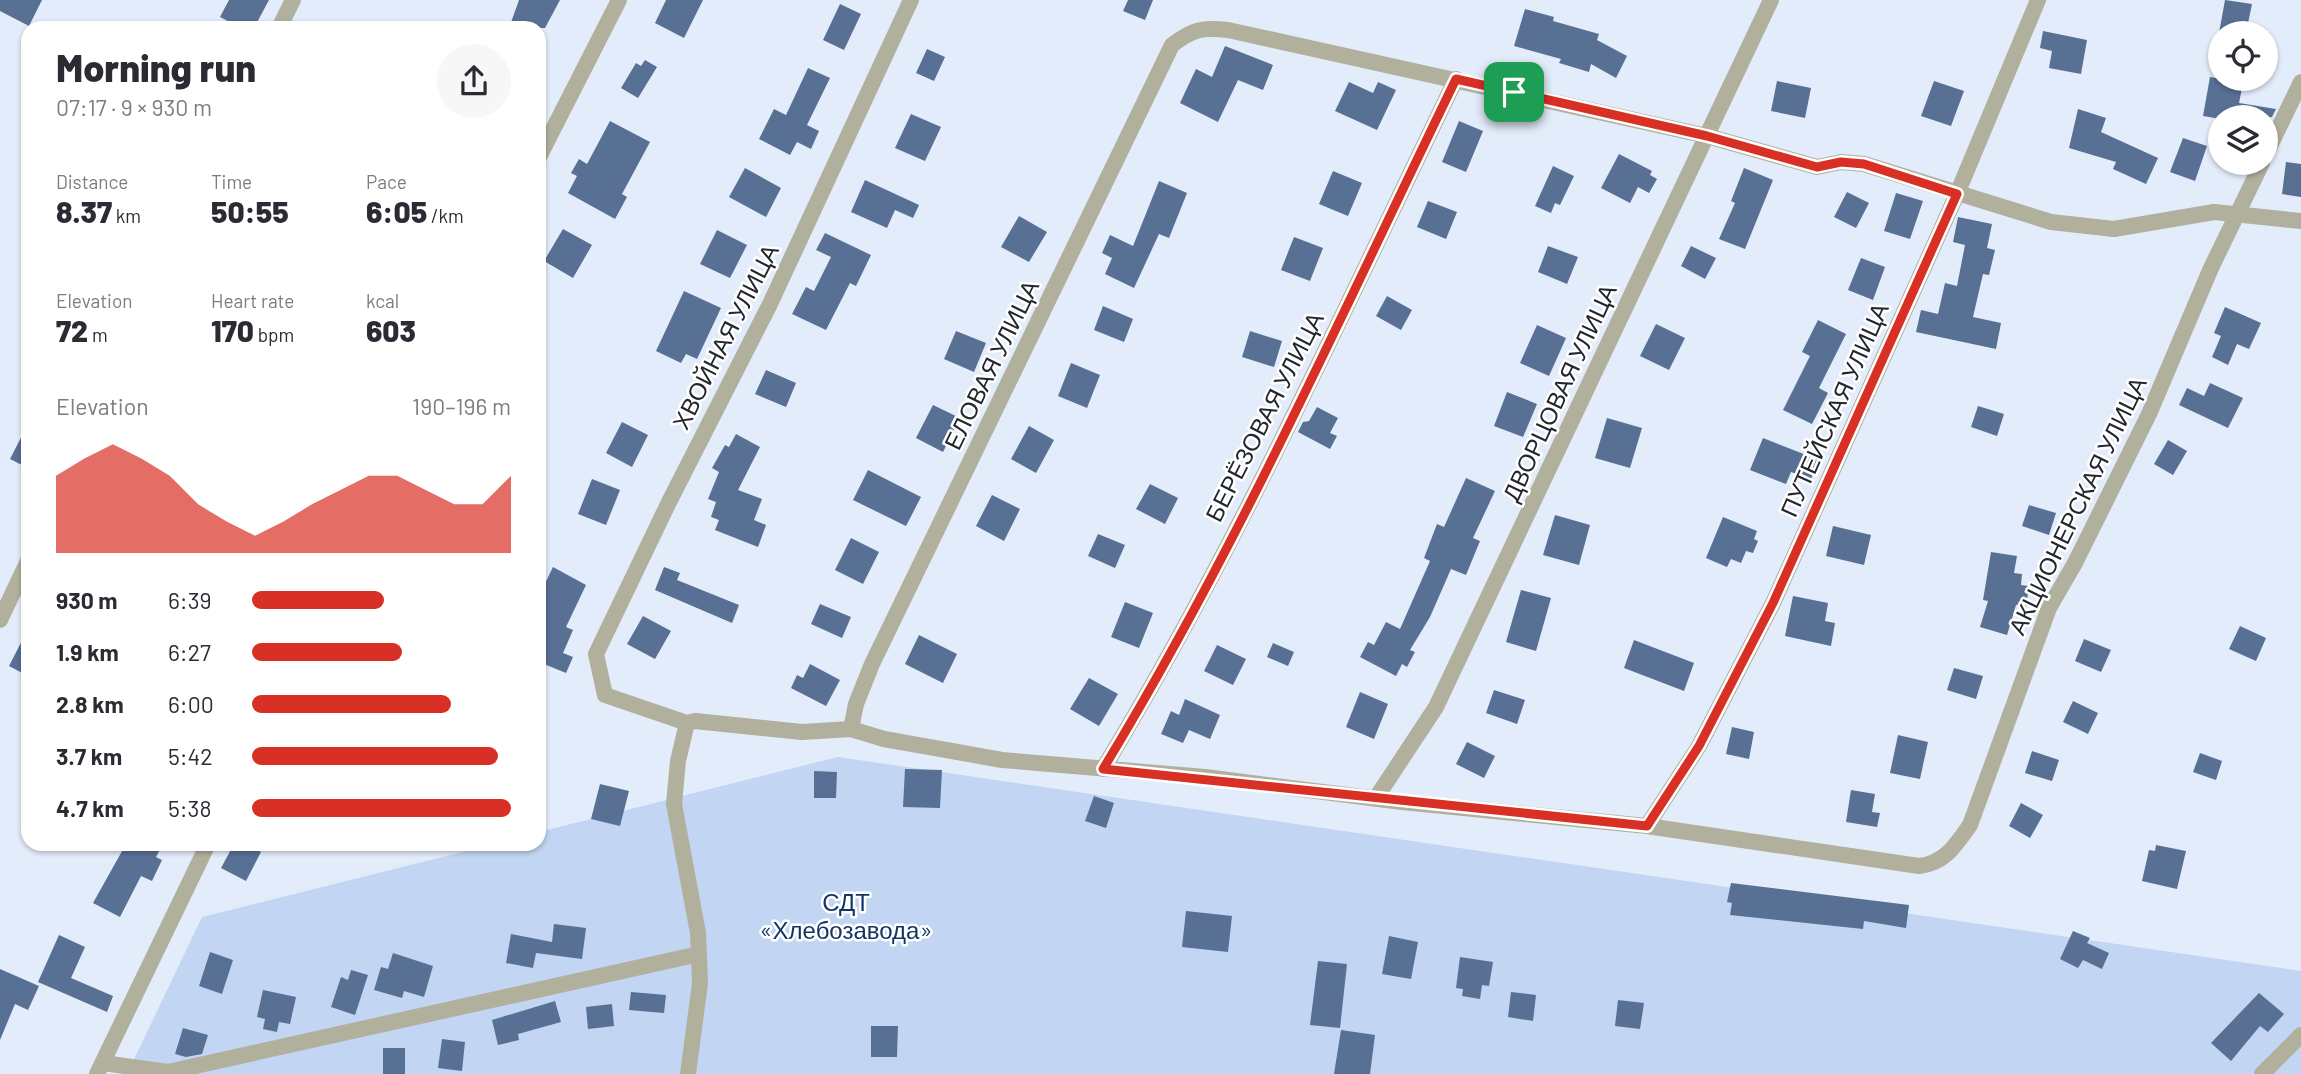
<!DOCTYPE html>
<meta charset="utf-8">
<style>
:root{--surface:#fff;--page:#f7f7f7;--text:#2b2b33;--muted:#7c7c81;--accent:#d93025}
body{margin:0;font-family:Barlow,sans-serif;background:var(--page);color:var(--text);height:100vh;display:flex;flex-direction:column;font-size:26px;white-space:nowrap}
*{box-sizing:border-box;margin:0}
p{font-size:23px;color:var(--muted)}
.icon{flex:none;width:38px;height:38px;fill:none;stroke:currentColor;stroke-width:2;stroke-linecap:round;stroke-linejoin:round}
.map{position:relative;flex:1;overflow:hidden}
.drawer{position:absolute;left:21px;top:21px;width:525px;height:830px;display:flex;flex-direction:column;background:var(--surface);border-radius:21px;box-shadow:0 2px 5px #0004}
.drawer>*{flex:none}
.buttons{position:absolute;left:2208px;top:21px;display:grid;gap:14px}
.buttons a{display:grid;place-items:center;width:70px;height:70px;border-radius:50%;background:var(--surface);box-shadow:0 2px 5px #0004;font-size:35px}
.pin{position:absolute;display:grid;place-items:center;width:60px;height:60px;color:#fff;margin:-30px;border-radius:14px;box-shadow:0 4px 10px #0006}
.round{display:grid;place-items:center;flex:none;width:74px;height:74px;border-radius:37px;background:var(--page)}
.summary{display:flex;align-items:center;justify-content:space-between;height:119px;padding:0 35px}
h1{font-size:38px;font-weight:800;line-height:52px}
.figures{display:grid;grid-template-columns:repeat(3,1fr);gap:10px;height:119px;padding:7px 35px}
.figures div{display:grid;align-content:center}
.figures b{font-size:30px;font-weight:800}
.figures small{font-size:19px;font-weight:400}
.figures p{font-size:19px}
.chart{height:196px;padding:14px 35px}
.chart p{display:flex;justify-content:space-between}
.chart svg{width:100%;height:126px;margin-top:7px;fill:var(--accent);opacity:.7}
ul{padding:0 35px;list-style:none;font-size:23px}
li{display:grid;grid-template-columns:112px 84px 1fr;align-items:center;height:52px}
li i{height:18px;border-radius:9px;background:var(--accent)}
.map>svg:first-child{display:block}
.green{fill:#c2d5f2}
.building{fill:#587094}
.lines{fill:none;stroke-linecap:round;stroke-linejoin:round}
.minor{stroke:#b1b09c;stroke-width:16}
.route-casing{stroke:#fff;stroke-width:14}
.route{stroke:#d93025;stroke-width:9}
.labels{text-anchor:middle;stroke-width:5;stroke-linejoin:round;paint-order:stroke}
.street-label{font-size:24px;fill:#23262c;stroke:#fff}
.park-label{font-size:24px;fill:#143564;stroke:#fff}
</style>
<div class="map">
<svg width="2301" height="1074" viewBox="0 0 2301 1074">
<rect width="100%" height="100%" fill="#e3ecfa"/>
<path class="green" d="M838,757L2301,971V1074H127L202,917L494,844H539V832Z"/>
<path class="building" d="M0,0H42L29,26L0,11Z
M229,0H269L254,28H241L220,17Z
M519,0H560L545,28H509Z
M666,0H703L684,38L655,23Z
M1128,0H1153L1145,20L1123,11Z
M2225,0L2252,4L2246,33H2219Z
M840,4L861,14L844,50L823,40Z
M1525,9L1554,17L1553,21L1599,34L1597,40L1627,56L1616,78L1591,64L1589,72L1559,63L1561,59L1514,46Z
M2043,31L2087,40L2081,74L2049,68L2052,51L2040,48Z
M1225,46L1273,65L1263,90L1238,80L1218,122L1180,103L1196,69L1212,77Z
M927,49L945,57L934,81L916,73Z
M645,60L657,67L638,98L621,88L636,63L641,66Z
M808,68L830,78L807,125L819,131L811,149L797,142L790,155L759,139L774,109L786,115Z
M2210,77L2243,83L2239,103L2276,109L2272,117L2221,119L2203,116Z
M1777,81L1811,88L1805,118L1771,111Z
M1934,81L1964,91L1951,126L1921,116Z
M1349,82L1373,93L1378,82L1396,90L1377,130L1335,111Z
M2078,109L2106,118L2101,132L2158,158L2146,184L2113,169L2116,162L2069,148Z
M911,114L941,127L925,161L895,148Z
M610,121L650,142L622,194L627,197L615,219L568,193L577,176L571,173L579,159L587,164Z
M1459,121L1483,131L1466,172L1442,162Z
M2183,138L2207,146L2195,181L2170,172Z
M1619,154L1652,171L1650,175L1657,179L1649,193L1638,187L1630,203L1601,188Z
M2286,162L2301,164V197L2282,194Z
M1553,166L1574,176L1560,205L1555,203L1551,213L1535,206Z
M745,168L781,188L766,217L729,197Z
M1744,168L1773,180L1745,249L1719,239L1735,203L1731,201Z
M1333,171L1362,183L1348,216L1319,204Z
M865,180L919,205L913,218L895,210L887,228L851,212Z
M1159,181L1187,193L1169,238L1159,234L1134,288L1105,274L1112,258L1102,253L1110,235L1133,246Z
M1847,192L1869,203L1856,228L1834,217Z
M1896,193L1923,201L1910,239L1884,231Z
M1428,201L1457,212L1446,239L1417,227Z
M1019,216L1047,232L1029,262L1001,247Z
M1958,217L1992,224L1987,248L1995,250L1989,275L1983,274L1973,317L2001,323L1996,349L1916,332L1921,310L1938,314L1945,283L1957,286L1965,245L1953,242Z
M563,229L592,245L573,278L544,261Z
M717,230L747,245L730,278L700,264Z
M825,233L871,255L856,286L850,283L826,330L792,314L806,287L814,291L831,257L816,250Z
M1294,237L1323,248L1310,281L1281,270Z
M1548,246L1578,257L1567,284L1538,272Z
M1691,246L1716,258L1705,279L1681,266Z
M1861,258L1885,267L1873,300L1848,290Z
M684,291L721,308L697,359L686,354L681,363L656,351Z
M1387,296L1412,310L1401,330L1376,316Z
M1103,306L1133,319L1124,342L1094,330Z
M2225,307L2261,323L2249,349L2237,344L2228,365L2212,357L2221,336L2214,333Z
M1818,320L1846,334L1819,388L1828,393L1812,424L1783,410L1810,356L1802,352Z
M1656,324L1685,338L1669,370L1640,356Z
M1537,325L1566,338L1549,376L1520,363Z
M956,331L986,343L974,372L944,359Z
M1250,331L1282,341L1274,367L1242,357Z
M1071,363L1100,375L1087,408L1058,396Z
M766,370L796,383L786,407L755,394Z
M2210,383L2243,398L2228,428L2179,405L2187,388L2204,396Z
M1507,392L1537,404L1523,437L1494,426Z
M933,405L960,418L943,452L916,438Z
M1978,406L2004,414L1997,436L1971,427Z
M1317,407L1338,418L1330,433L1337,436L1330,449L1298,432L1303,422L1309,421Z
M1607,418L1642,428L1630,468L1595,458Z
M622,422L648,435L632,467L606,453Z
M28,424V468L10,459Z
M1029,426L1054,440L1036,473L1011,459Z
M736,434L760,447L738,490L762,499L754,520L766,525L758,547L715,530L719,520L711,517L716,502L708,499L719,472L712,468L725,445L729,447Z
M1763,438L1819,460L1811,479L1791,472L1786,484L1750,470Z
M2168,440L2187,451L2173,475L2154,464Z
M868,470L921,497L906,526L853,500Z
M1466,478L1495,491L1473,538L1480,541L1466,575L1451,569L1430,617L1410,650L1415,652L1407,667L1402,664L1396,676L1360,657L1368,642L1374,645L1386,622L1400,629L1430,561L1424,558L1437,524L1444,527Z
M592,479L620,490L606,525L578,514Z
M1150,484L1178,498L1165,524L1136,509Z
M992,495L1020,509L1004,541L976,526Z
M2029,505L2056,513L2049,535L2022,526Z
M1555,515L1590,525L1579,565L1543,555Z
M1723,517L1757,531L1754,539L1758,541L1753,553L1746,551L1741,563L1731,559L1727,567L1706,558Z
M1833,526L1871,535L1864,565L1826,556Z
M1098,534L1125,545L1115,568L1088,556Z
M851,538L879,552L863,584L835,570Z
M1991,552L2017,556L2014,573L2022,574L2021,585L2029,586L2026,607L2016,605L2007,635L1980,627L1988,601L1983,600Z
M553,567L586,585L566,627L573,630L563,653L573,657L566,673L539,662V596Z
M664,567L680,573L677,580L739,605L732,623L655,590Z
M1521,590L1551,598L1536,651L1506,642Z
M1793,596L1828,603L1825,621L1835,623L1831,646L1785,636Z
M1125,602L1153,613L1139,648L1111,637Z
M820,604L851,617L842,638L811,624Z
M643,616L671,631L655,659L627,644Z
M2240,626L2266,638L2256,661L2229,649Z
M28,629V676L9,666Z
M919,635L957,654L943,683L905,664Z
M2084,639L2111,650L2101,672L2075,661Z
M1634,640L1694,663L1684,691L1624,668Z
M1273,643L1294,652L1288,666L1267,657Z
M1217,645L1246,659L1233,685L1204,671Z
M810,664L840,680L826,706L791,688L797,675L803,678Z
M1954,668L1983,676L1976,699L1947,690Z
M1089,678L1118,694L1099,726L1070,709Z
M1494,690L1525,700L1517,724L1486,713Z
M1360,692L1388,704L1374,739L1346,727Z
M1185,699L1220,715L1210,739L1189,730L1183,743L1161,734L1171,711L1179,715Z
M2073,701L2098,713L2088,734L2063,722Z
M1732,727L1754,732L1749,759L1726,754Z
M1898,735L1928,742L1920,779L1890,773Z
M1467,742L1495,756L1484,778L1456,764Z
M2032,751L2059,760L2052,781L2025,773Z
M2200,753L2222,761L2216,780L2193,772Z
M905,769L942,770L940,808L903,807Z
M814,771L837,772L836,798H814Z
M600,784L629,791L620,826L591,819Z
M1851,790L1875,794L1872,812L1880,813L1877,827L1846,822Z
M1094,796L1114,803L1106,828L1085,821Z
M2021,803L2043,815L2030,838L2009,826Z
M126,844H163L156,857L162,860L152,881L141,876L120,917L93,903Z
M234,844H246L261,852L246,881L221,868Z
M2156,845L2186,851L2177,889L2142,881L2149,850L2155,851Z
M1731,883L1909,905L1906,928L1864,921L1863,929L1730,915L1732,903L1727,902Z
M1186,911L1232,916L1228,952L1182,947Z
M554,924L586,928L582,959L536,953L533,968L506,963L511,934L552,942Z
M2073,931L2090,938L2087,943L2109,953L2102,969L2083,960L2078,968L2060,959Z
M59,935L85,947L71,978L113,996L107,1012L38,982Z
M1389,936L1418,942L1411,979L1382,974Z
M210,952L233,960L222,994L199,986Z
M393,953L433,966L424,997L404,991L402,998L374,990L381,967L388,969Z
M1460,957L1493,962L1489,986L1482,985L1480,999L1462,996L1463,989L1456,988Z
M1318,961L1347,964L1340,1028L1310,1025Z
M0,969L39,986L28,1010L15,1004L0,1040Z
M351,970L368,975L355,1015L331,1007L341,977L348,980Z
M263,990L296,997L290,1024L279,1022L277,1032L263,1029L265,1019L257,1017Z
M631,992L666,995L664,1013L629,1010Z
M1511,992L1536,995L1533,1021L1508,1017Z
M2259,993L2284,1014L2268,1032L2260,1026L2231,1061L2211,1043Z
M1618,1000L1644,1003L1640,1029L1615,1026Z
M555,1001L561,1022L518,1034L519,1040L498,1045L492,1020Z
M612,1004L614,1026L588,1029L586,1007Z
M871,1026H898L897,1057H871Z
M183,1028L208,1035L202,1054L186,1057L175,1054Z
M1341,1030L1375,1035L1370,1074H1334Z
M442,1039L465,1042L462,1071L438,1068Z
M383,1048H405V1074H383Z"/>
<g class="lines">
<path class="minor" d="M279,28L293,0
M2266,154L2301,82
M539,157L619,0
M0,620L28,561
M687,723L695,721L802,732L851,729L884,739L1002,760L1205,777L1402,802L1647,826L1919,866C1945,863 1956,845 1970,825L2049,608L2075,563L2149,414L2211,268L2262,163
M851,729L856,704L872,664L1172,45C1193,29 1203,27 1228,30L1707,136L1817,167L1841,162L1864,164L2051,222L2114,229L2214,212L2301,221
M1103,769C1237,548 1343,311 1456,79
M1376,798L1436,707L1771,0
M1647,826L1699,746L1773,603L1957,194L2038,0
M103,1063L168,1072L699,954
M97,1074L208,844
M688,1074L700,983L698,933L674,804L678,761L687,723L605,695L596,654L669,502L770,304L911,0
M2262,1074L2301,1035"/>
</g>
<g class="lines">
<g class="route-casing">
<path id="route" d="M1456,79L1707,136L1817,167L1841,162L1864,164L1957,194L1773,603L1699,746L1647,826L1103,769C1237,549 1343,311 1456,79Z"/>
</g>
<use href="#route" class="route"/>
</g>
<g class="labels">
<g class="street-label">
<text transform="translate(726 337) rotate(-63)" y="8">ХВОЙНАЯ УЛИЦА</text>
<text transform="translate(992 365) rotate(-64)" y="8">ЕЛОВАЯ УЛИЦА</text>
<text transform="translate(1560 393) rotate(-65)" y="8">ДВОРЦОВАЯ УЛИЦА</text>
<text transform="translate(1835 410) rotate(-66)" y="8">ПУТЕЙСКАЯ УЛИЦА</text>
<text transform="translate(1265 417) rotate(-63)" y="8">БЕРЁЗОВАЯ УЛИЦА</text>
<text transform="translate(2078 506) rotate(-64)" y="8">АКЦИОНЕРСКАЯ УЛИЦА</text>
</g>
<g class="park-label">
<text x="846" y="911">СДТ<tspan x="846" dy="28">«Хлебозавода»</tspan></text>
</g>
</g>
</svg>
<div class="buttons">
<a><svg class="icon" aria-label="locate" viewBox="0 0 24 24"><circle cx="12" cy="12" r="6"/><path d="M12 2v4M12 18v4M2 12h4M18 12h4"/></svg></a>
<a><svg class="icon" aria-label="layers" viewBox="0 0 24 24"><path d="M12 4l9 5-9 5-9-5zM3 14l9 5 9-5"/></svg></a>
</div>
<div class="pin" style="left:1514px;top:92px;background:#1e9e55"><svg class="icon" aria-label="arrive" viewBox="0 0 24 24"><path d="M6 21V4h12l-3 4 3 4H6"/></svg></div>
<section class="drawer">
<div class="summary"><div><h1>Morning run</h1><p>07:17 · 9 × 930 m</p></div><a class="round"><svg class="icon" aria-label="share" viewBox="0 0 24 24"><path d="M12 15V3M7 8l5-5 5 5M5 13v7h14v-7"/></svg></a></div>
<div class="figures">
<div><p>Distance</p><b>8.37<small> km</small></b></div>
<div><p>Time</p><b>50:55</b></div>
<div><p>Pace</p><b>6:05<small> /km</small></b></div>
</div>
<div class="figures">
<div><p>Elevation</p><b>72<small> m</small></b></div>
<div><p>Heart rate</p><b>170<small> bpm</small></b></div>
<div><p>kcal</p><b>603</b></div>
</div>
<div class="chart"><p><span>Elevation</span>190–196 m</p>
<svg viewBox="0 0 160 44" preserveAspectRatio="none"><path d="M0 44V17L10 11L20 6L30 11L40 17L50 27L60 33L70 38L80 33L90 27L100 22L110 17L120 17L130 22L140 27L150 27L160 17V44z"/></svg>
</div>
<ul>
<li><b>930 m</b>6:39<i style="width:51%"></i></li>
<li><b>1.9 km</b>6:27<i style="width:58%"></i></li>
<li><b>2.8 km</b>6:00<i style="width:77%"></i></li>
<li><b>3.7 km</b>5:42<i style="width:95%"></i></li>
<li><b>4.7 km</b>5:38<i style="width:100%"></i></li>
</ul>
</section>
</div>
